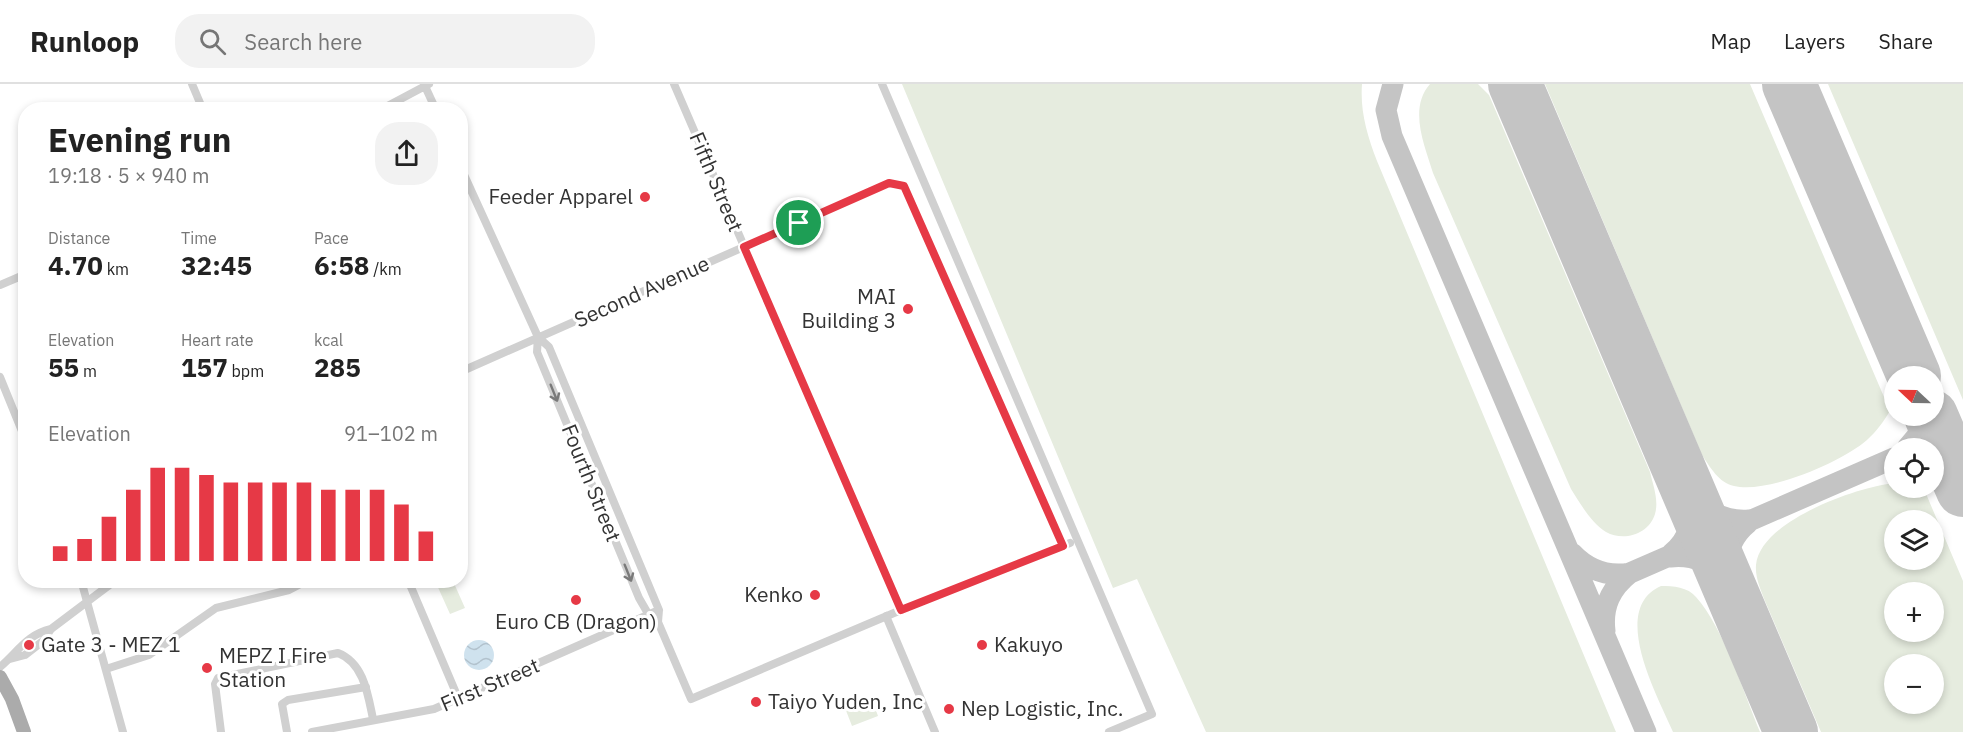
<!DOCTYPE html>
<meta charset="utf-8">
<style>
:root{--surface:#fff;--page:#f2f2f2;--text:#222;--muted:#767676;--line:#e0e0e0;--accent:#e63946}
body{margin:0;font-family:"IBM Plex Sans",sans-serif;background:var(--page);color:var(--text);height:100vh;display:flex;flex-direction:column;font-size:22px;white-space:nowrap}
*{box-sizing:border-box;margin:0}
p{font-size:20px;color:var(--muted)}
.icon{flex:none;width:33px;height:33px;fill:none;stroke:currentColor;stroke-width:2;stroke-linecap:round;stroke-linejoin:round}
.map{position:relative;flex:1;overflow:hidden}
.details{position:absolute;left:18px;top:18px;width:450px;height:486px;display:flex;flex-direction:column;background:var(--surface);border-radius:24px;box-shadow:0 3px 9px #0003}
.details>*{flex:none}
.needle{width:39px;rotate:292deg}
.fabs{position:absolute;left:1884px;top:282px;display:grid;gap:12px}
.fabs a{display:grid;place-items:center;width:60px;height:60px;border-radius:50%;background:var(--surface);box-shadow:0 3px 9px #0003;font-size:30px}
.pin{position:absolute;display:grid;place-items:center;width:51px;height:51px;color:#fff;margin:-26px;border:3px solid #fff;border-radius:50%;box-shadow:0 2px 6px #0007}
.round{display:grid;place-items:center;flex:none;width:63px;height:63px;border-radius:24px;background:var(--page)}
.summary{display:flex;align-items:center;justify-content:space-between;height:102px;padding:0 30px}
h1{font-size:33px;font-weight:700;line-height:45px}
.figures{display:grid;grid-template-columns:repeat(3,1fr);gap:9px;height:102px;padding:6px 30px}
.figures div{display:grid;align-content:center}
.figures b{font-size:26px;font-weight:700}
.figures small{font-size:16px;font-weight:400}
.figures p{font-size:16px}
.chart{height:168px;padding:12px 30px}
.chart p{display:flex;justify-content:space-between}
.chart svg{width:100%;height:108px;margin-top:6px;stroke:var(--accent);stroke-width:6}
header{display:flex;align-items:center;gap:36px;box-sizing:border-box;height:84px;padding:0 30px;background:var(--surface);border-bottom:2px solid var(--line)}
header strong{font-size:28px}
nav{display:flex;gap:33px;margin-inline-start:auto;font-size:21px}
.search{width:420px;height:54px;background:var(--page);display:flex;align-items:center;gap:15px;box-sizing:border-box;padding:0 21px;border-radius:24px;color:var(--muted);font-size:22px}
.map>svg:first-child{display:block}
.grass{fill:#e6ecdf;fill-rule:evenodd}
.water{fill:url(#water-waves)}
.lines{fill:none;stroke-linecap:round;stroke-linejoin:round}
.taxiway{stroke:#c4c4c4;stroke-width:21}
.runway{stroke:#c4c4c4;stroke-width:54}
.minor{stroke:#d0d0d0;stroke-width:8}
.primary{stroke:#ababab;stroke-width:14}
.oneway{stroke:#7a7a7a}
.route-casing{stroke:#fff;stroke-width:12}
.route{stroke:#e63946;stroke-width:8}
.poi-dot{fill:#e63946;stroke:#fff;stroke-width:2}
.labels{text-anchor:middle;stroke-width:6;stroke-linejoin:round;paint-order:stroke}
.street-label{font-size:21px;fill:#333;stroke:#fff}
.poi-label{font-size:21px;fill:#333;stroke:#fff;text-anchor:start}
</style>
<header>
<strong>Runloop</strong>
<div class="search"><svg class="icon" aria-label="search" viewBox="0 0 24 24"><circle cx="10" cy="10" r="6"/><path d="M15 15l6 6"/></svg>Search here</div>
<nav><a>Map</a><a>Layers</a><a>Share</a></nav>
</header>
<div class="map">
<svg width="1963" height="648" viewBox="0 0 1963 648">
<defs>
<pattern id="water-waves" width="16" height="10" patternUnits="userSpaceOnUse" patternTransform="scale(1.5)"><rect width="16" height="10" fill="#cfe2ee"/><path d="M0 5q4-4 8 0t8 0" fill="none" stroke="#b2c2cd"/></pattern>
</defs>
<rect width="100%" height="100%" fill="#fff"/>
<path class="grass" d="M902,0H1362C1360,27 1367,51 1377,77L1616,648H1206L1137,495L1113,504Z
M1430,0H1478L1489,11L1650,388C1653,401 1659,416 1655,430C1649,450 1624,458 1606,448C1591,439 1580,419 1571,405L1433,89C1425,62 1408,25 1430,0Z
M1545,0H1750L1890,327C1883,338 1877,347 1867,356C1842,378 1768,410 1734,402C1719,399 1710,383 1702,371Z
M1828,0H1963V316Z
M1894,399V404L1924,405L1963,497V648H1821L1765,517C1761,506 1755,494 1756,481C1760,437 1857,403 1894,399ZM1934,436V476H1894V436ZM1934,508V548H1894V508ZM1934,580V620H1894V580Z
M441,497H453L465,524L450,530L436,499Z
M1661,502C1673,502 1688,503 1696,513C1723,543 1744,609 1760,648H1673C1657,611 1609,525 1661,502Z
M872,615L878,632L852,642L845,624Z"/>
<path class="water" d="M464 571a15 15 0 1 1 30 0a15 15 0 1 1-30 0Z"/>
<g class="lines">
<path class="taxiway" d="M1393,0L1386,26L1392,52L1646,648
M1907,364L1917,352L1924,332
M1934,374L1954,386
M1689,409C1705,427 1724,438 1749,436
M1572,469C1588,486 1607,493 1630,489
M1671,470C1690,455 1696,431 1689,409
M1670,473C1694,470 1715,480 1728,500
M1728,500C1724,477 1728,455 1748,439
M1605,547C1602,522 1611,504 1630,489L1894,374"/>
<path class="runway" d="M1515,0L1791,648
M1789,0L1914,292
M1931,332L1963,406"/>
<path class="minor" d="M192,0L203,26
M424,0L436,26
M674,0L901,526
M882,0L1152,630L1109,648
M380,26L429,0
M460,82L538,253L549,263L659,526L658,538L691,615L901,526L1070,459
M0,201L26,190
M538,253L537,268L639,514L650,533
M460,288L889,99L904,102L1063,462
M0,293L26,357
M81,496L123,648
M93,496L108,502
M408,496L459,616
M886,532L935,648
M10,575L25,571L43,557L51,545L116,496
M0,583C18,568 26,551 51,545
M106,585L149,571L216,524L289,506L308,496
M221,648L215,600L218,594L338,569C364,579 368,611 373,635
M287,648L282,620L288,616L366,603
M312,648L434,625L659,526"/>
<path class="primary" d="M0,593L12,615L24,648"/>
</g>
<defs><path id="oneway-shaft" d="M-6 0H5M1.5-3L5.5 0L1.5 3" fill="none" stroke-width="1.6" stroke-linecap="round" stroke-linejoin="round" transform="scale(1.5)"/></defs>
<g class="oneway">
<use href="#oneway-shaft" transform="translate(554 309) rotate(68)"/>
<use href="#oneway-shaft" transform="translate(628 489) rotate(68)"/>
</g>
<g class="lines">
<g class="route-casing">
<path id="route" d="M889,99L904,102L1063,462L901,526L744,163Z"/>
</g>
<use href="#route" class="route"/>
</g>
<g class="poi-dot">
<circle cx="645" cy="113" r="6"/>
<circle cx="908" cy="225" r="6"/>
<circle cx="815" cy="511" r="6"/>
<circle cx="576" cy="516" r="6"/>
<circle cx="29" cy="561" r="6"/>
<circle cx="982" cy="561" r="6"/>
<circle cx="207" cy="584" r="6"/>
<circle cx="756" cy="618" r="6"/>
<circle cx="949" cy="625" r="6"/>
</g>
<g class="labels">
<g class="street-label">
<text transform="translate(716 98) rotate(67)" y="7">Fifth Street</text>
<text transform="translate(642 208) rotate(-24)" y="7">Second Avenue</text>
<text transform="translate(591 399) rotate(68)" y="7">Fourth Street</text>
<text transform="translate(490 601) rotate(-23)" y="7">First Street</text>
</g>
<g class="poi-label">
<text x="633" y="120" text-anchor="end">Feeder Apparel</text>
<text x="896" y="220" text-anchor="end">MAI<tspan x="896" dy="24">Building 3</tspan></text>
<text x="803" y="518" text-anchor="end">Kenko</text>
<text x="576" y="545" text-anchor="middle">Euro CB (Dragon)</text>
<text x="41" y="568">Gate 3 - MEZ 1</text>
<text x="994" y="568">Kakuyo</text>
<text x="219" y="579">MEPZ I Fire<tspan x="219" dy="24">Station</tspan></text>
<text x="768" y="625">Taiyo Yuden, Inc</text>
<text x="961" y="632">Nep Logistic, Inc.</text>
</g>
</g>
</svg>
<div class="fabs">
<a><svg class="needle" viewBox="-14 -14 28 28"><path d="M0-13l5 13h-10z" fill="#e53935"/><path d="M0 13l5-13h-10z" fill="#767676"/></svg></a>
<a><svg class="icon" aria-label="locate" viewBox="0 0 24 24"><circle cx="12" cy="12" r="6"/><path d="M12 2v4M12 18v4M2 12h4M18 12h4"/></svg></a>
<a><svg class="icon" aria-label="layers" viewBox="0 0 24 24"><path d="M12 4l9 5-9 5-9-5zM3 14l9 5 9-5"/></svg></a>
<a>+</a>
<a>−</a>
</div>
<div class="pin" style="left:799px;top:139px;background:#1e9e55"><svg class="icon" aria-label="arrive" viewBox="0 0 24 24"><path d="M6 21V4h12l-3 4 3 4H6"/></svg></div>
<section class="details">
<div class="summary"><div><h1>Evening run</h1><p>19:18 · 5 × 940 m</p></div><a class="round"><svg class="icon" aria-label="share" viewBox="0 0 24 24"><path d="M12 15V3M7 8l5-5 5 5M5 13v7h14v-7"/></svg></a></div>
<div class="figures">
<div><p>Distance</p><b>4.70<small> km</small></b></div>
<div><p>Time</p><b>32:45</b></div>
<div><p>Pace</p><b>6:58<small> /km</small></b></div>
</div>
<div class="figures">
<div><p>Elevation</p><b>55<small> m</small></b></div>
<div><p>Heart rate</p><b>157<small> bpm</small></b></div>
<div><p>kcal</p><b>285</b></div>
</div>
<div class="chart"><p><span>Elevation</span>91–102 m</p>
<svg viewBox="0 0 160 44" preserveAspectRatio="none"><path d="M5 44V38M15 44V35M25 44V26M35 44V15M45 44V6M55 44V6M65 44V9M75 44V12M85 44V12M95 44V12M105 44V12M115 44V15M125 44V15M135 44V15M145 44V21M155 44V32"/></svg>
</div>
</section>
</div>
